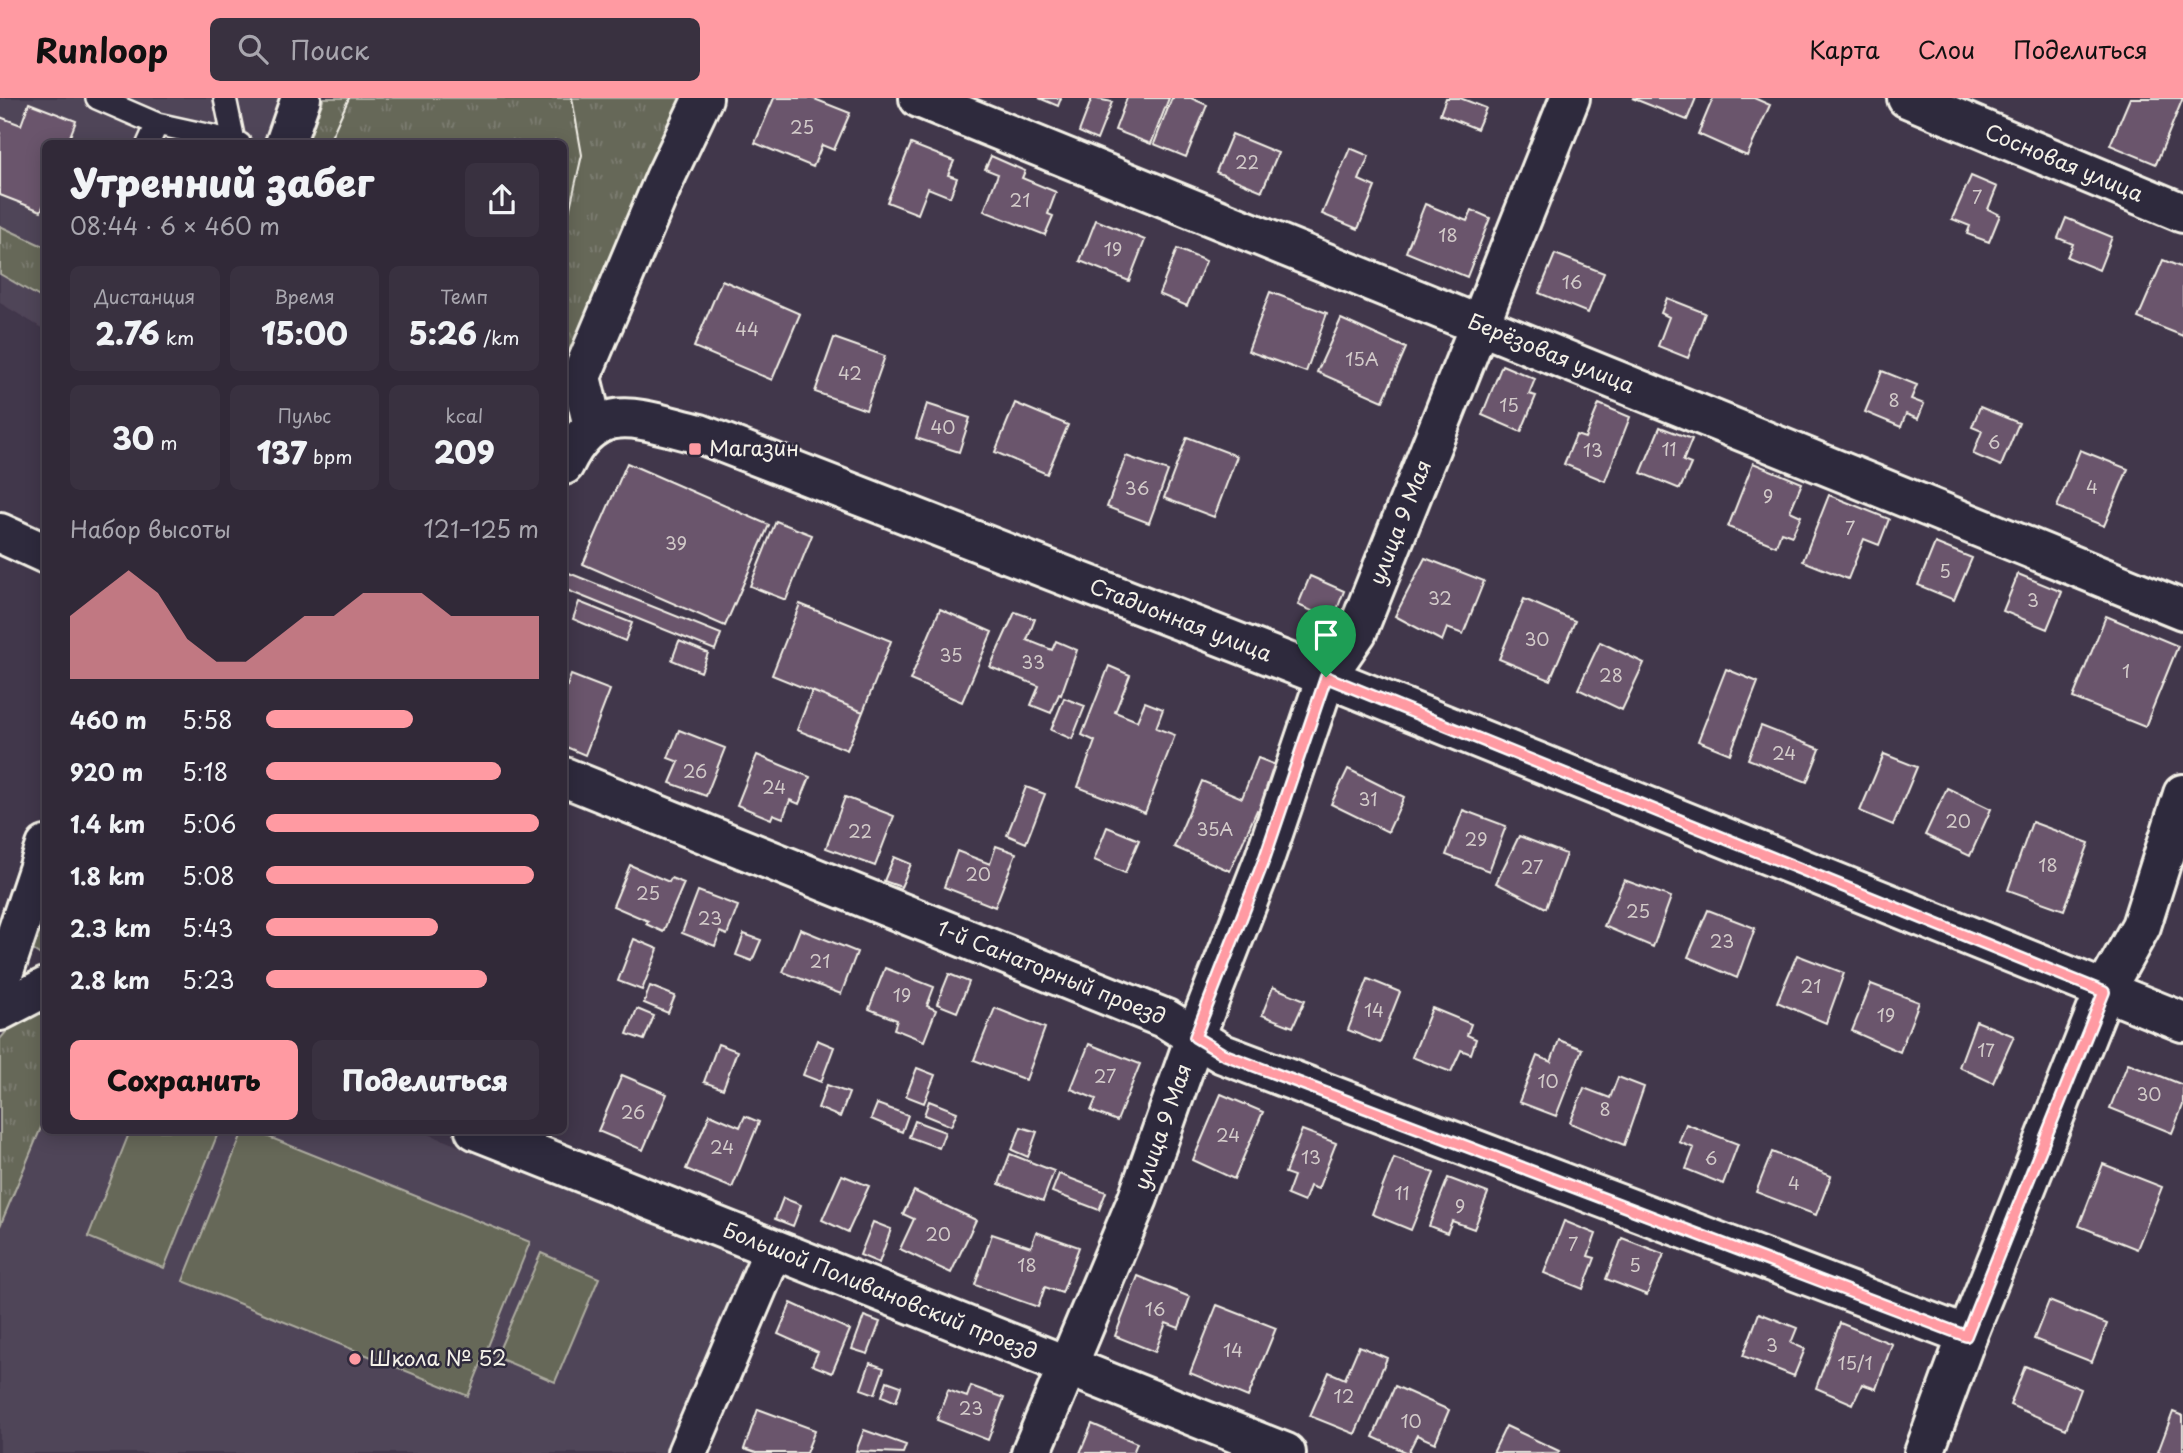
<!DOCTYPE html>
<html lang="ru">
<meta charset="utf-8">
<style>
:root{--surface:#312938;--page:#393140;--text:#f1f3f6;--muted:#a8a6ae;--line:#4c4553;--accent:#ff9aa2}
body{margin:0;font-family:"Playpen Sans",sans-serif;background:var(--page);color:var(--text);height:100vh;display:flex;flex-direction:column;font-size:26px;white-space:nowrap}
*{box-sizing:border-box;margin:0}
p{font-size:23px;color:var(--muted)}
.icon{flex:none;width:38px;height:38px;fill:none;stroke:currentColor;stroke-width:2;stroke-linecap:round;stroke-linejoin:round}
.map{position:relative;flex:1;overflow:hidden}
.sheet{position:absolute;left:42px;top:42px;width:525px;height:994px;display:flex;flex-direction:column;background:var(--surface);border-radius:10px;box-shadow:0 4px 18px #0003,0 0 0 2px var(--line)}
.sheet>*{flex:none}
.pin{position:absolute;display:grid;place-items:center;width:60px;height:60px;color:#fff;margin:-72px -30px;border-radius:50% 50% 50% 0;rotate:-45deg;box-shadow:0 0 7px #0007}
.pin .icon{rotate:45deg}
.round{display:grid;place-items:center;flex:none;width:74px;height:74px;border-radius:10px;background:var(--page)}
.summary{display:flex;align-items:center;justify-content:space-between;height:119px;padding:0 28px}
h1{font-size:38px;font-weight:800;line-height:52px}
.metrics{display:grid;grid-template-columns:repeat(3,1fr);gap:10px;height:119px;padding:7px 28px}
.metrics div{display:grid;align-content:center;border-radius:10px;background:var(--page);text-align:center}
.metrics b{font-size:30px;font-weight:800}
.metrics small{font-size:19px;font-weight:400}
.metrics p{font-size:19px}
.chart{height:196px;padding:14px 28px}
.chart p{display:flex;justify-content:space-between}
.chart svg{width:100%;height:126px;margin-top:7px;fill:var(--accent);opacity:.7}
.primary-button{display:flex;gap:14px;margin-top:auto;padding:14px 28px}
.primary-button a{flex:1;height:80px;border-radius:10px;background:var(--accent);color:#111;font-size:28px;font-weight:800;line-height:80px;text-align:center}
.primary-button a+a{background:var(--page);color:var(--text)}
ul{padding:0 28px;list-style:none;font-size:23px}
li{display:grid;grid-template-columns:112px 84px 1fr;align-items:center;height:52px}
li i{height:18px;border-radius:9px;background:var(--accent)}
header{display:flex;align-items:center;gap:42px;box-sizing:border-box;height:98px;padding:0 35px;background:var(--accent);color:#111}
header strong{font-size:33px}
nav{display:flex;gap:38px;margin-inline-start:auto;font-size:24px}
.search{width:490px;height:63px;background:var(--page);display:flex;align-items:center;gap:18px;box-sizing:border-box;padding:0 24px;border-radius:10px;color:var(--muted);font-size:26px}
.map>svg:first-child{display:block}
.built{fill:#504458}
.grass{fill:url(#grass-tufts);stroke:#adaca0;stroke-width:2}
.garden{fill:#666759;stroke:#adaca0;stroke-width:2}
.building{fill:#6a556c;stroke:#f4f1e8;stroke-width:2}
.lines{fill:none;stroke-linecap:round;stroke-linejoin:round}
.service-casing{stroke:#f4f1e8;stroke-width:26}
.minor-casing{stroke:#f4f1e8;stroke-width:44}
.tertiary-casing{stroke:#f4f1e8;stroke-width:44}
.service{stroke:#2f2a3d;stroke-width:21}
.minor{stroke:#2f2a3d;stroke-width:38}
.tertiary{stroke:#2f2a3d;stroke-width:38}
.tram{stroke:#f4f1e8;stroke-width:2}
.route-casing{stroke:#fff;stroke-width:14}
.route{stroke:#ff9aa2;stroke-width:9}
.poi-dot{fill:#ff9aa2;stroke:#2f2a3d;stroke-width:2.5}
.labels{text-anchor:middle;stroke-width:5;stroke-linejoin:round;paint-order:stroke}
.number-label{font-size:18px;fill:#d2cac9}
.street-label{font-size:21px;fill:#f4f1e8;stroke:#2f2a3d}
.poi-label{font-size:21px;fill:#f4f1e8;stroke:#2f2a3d;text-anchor:start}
</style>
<header>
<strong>Runloop</strong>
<div class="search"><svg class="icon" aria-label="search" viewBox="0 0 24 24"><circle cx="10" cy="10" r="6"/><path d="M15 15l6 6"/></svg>Поиск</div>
<nav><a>Карта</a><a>Слои</a><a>Поделиться</a></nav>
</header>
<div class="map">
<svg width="2183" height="1355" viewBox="0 0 2183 1355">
<defs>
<pattern id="grass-tufts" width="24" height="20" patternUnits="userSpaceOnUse" patternTransform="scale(1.75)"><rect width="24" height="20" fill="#666759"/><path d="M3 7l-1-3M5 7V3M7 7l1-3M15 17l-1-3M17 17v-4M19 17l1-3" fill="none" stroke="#7c7d71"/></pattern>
</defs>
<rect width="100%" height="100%" fill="#41374b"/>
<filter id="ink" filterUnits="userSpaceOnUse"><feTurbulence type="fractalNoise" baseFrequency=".0143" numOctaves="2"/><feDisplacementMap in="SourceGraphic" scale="14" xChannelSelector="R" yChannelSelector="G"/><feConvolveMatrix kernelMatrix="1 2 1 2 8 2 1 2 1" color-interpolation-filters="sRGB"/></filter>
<g filter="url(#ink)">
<path class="built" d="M0,0H282L265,45L46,46L45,232L0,205Z
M45,1020L46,1032L421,1033L751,1166L671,1355H0V1128Z"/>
<path class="grass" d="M324,0H696L564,314V46H307Z
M0,128L45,149V202L0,176Z
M45,789V860L33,852L29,835Z
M45,906V1020L0,1128V941L11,928Z"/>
<path class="garden" d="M211,1032L218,1035L164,1170L88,1139L130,1033Z
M243,1033H254L530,1144L468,1298L183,1183Z
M541,1155L599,1180L555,1284L496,1259Z"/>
<path class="building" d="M774,0H812L850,15L834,52L822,47L813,69L755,45Z
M1039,0H1061L1058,8Z
M1092,0L1112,4L1097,42L1079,34Z
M1127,0H1169L1151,46L1115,32Z
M1172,0H1191L1207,7L1186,59L1154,46Z
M1446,0H1460L1486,10L1477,31L1440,16Z
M1632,0H1696L1687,22Z
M1713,0H1754L1770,7L1747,58L1698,36Z
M2130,0H2183L2156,66L2110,47Z
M29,5L76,23L67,46H46V102L41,113L0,97V19L21,27Z
M1232,36L1278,55L1262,93L1216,74Z
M911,46L954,63L948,77L957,80L950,99L928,90L918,116L887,104Z
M1350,50L1369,58L1359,82L1375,89L1358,131L1322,116Z
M991,58L1025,73L1022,80L1056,94L1048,116L1053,118L1045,137L984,113L998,76L985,71Z
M1971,78L1997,89L1988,111L2000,117L1989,144L1967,136L1970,128L1952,121Z
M1425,106L1467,123L1472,112L1490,120L1467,179L1406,154Z
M2066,120L2112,139L2099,172L2067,159L2073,146L2058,140Z
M1096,122L1145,142L1129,183L1080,163Z
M1177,151L1206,163L1187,208L1159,196Z
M1555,156L1604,175L1588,215L1539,195Z
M2163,162L2183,170V238L2138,220Z
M722,182L800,216L772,282L694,249Z
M1270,194L1327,215L1306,274L1248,253Z
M1667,200L1705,215L1688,260L1658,248L1669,219L1661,215Z
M1341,221L1406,250L1383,303L1317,274Z
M834,240L885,258L866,312L815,294Z
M1502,267L1535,281L1529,296L1536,298L1521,334L1482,317Z
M1882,273L1917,287L1911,301L1924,306L1918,321L1906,316L1901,329L1865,314Z
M1015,305L1068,327L1047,376L995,354Z
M927,306L970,320L959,354L916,340Z
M1599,306L1630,319L1605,383L1564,366L1576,337L1585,340Z
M1980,309L2019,325L2001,368L1973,356L1982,333L1972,329Z
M1660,329L1692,341L1683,363L1691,366L1680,391L1641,375Z
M1187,339L1237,358L1214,419L1164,400Z
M2080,352L2128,371L2104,428L2057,409Z
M1126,358L1168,373L1149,425L1107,409Z
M627,365L769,427L725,528L583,466Z
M1753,365L1802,385L1790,413L1801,418L1792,438L1781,434L1776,448L1728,429Z
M1829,397L1889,421L1879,447L1864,441L1848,481L1803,463Z
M776,423L812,437L786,502L750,488Z
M1935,445L1972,460L1954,502L1918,487Z
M1425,460L1484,483L1463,536L1447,530L1442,543L1395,518Z
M564,473L721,536L715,552L564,491Z
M2018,476L2062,494L2047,531L2003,513Z
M1310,478L1344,493L1333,522L1298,507Z
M1524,501L1575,523L1550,582L1499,561Z
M579,504L632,525L625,543L573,521Z
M800,506L891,543L863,614L772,577Z
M940,511L992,534L962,604L910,582Z
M1015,514L1035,521L1027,542L1052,552L1056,543L1077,552L1061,597L1059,596L1051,615L1031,607L1039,588L990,569Z
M2106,518L2178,548L2145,629L2073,600Z
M679,543L708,555L701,574L672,562Z
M1600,544L1644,565L1622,612L1578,591Z
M1109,568L1130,577L1115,614L1137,623L1145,604L1163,611L1156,630L1175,637L1145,715L1078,689L1095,643L1082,637Z
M1726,571L1758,584L1730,656L1698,643Z
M571,577L610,592L585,657L564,648V596Z
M812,593L863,614L847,652L797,632Z
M1064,600L1085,608L1072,641L1051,632Z
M1761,628L1820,651L1807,684L1748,661Z
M679,632L725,650L706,698L670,685L679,664L668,660Z
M1884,656L1917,669L1893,727L1860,713Z
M757,657L810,679L799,706L790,702L783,720L773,716L771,721L737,707Z
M1258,660L1281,669L1263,715L1257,712L1230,773L1174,749L1202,683L1242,700Z
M1348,671L1404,699L1388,734L1331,706Z
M1026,689L1045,696L1026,745L1007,737Z
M1947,690L1991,711L1970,758L1925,737Z
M845,699L894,718L875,768L826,750Z
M1463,712L1506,728L1489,773L1446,757Z
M2032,724L2089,745L2064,812L2008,792Z
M1107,729L1139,742L1125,775L1094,762Z
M1519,738L1566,756L1546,810L1496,785Z
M996,748L1016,755L995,809L944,789L957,753L990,766Z
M894,759L911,766L901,789L884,783Z
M630,767L669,784L671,780L684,785L663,834L646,826L648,823L613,808Z
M1624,782L1671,799L1653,849L1604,828Z
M698,793L738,808L727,837L720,834L715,848L682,835Z
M1708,812L1755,830L1737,880L1688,859Z
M800,831L857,854L841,896L783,874Z
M744,836L761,842L752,863L736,857Z
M634,841L658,851L642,892L618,883Z
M1797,857L1844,875L1826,925L1777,904Z
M885,870L934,889L927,908L936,912L924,943L894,931L897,922L869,911Z
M949,876L969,884L957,914L937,906Z
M1368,881L1400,894L1380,945L1348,932Z
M1871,886L1919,904L1900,954L1852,933Z
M650,888L675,898L668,915L644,905Z
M1273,889L1305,902L1293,929L1262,917Z
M995,910L1045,930L1026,982L974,962Z
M1432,910L1471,926L1467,937L1476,941L1471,956L1461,952L1451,974L1412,959Z
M637,911L654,918L644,942L627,936Z
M1976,923L2014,938L1993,985L1959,969Z
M817,942L834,949L821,984L803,977Z
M1559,942L1582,951L1556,1018L1519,1004L1537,958L1551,964Z
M718,946L737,953L723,991L704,984Z
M1089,946L1140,966L1117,1023L1091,1013L1096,1001L1071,991Z
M2128,965L2183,987V1007L2172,1035L2110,1010Z
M917,970L935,977L924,1005L906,998Z
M622,977L667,996L643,1052L598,1033Z
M1618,979L1644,989L1624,1047L1570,1025L1584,990L1610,1000Z
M827,987L849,995L840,1019L818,1010Z
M1221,996L1263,1014L1234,1081L1193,1062Z
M929,1003L957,1014L951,1028L924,1017Z
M877,1006L908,1017L902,1034L871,1021Z
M710,1016L740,1029L745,1018L759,1024L732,1090L686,1071Z
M915,1023L945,1034L939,1050L909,1039Z
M1686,1026L1738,1046L1723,1086L1686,1071L1694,1050L1679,1044Z
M1021,1029L1037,1034L1028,1059L1012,1052Z
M1302,1032L1336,1045L1318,1091L1310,1088L1304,1104L1287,1097L1294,1078L1285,1075Z
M1772,1054L1831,1078L1816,1117L1756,1094Z
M1010,1056L1054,1073L1043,1103L999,1086Z
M1394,1060L1434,1075L1411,1132L1372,1116Z
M2103,1066L2162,1089L2137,1151L2079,1128Z
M1059,1076L1106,1094L1099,1112L1052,1094Z
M842,1077L869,1088L848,1134L822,1122Z
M1448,1080L1488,1095L1474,1131L1452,1123L1447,1135L1429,1128Z
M914,1093L976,1122L951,1175L900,1151L914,1121L903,1116Z
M783,1100L801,1107L793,1128L775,1121Z
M1564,1123L1596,1136L1588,1158L1595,1160L1583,1191L1544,1175Z
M873,1124L891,1131L879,1165L860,1157Z
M1036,1134L1079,1149L1062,1195L1045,1189L1038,1209L975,1187L992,1136L1031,1149Z
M1622,1140L1664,1156L1647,1197L1606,1181Z
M1138,1178L1190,1199L1179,1230L1166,1225L1155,1254L1115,1238Z
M2049,1203L2107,1226L2092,1264L2034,1241Z
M791,1205L850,1232L832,1275L812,1267L818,1254L778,1236Z
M1217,1207L1276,1230L1248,1299L1190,1275Z
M1759,1215L1797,1230L1791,1245L1805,1251L1794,1278L1743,1258Z
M864,1218L880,1224L868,1256L852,1251Z
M1840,1225L1892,1246L1876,1291L1862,1286L1853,1306L1816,1290Z
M1359,1248L1387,1260L1355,1336L1310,1318L1329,1274L1345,1281Z
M870,1265L884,1270L875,1296L861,1291Z
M2025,1268L2081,1291L2066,1331L2010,1307Z
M887,1283L901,1288L896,1304L882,1298Z
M971,1288L1004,1300L988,1342L937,1322L948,1292L967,1299Z
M1395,1288L1449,1312L1435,1345L1417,1337L1408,1355L1373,1339Z
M758,1311L815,1332L806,1355H756L744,1351Z
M2173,1314L2183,1318V1355H2162L2158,1354Z
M1092,1326L1137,1345L1133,1355H1080Z
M1506,1328L1559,1353L1558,1355H1493Z
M864,1332L906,1347L903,1355L856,1353Z"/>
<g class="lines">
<g class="service-casing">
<path id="service" d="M97,0L157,26L234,43
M225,0L234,43L240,46
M148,46L157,26"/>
</g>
<g class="minor-casing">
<g id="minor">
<path id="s1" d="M919,0L2183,512"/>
<path id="s2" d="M1907,0L2183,115"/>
<path d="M593,328L581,279L665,80L703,0"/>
<path id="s3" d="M564,367C597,298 640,322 700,336L1326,579L2183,924"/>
<path d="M0,435L46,456"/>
<path id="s4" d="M564,679L1166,921L1223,956L1967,1238"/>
<path d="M0,913L46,889"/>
<path id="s5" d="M475,1032L1286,1355"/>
<path d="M687,1355L773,1153"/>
<path id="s6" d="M1031,1355L1138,1100L1195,939L1264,762L1326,579L1357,534L1570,0"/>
<path d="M1924,1355L1967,1238L2104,894L2141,828L2183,696"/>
</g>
</g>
<g class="tertiary-casing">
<path id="tertiary" d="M285,46L301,0
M0,885L46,748"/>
</g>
<use href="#service" class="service"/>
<use href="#minor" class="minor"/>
<use href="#tertiary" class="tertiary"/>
<path class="tram" d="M328,46L349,0
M564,136L582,57L572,0"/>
</g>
</g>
<g class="lines" filter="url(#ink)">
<g class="route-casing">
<path id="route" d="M1326,579L2104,894L1966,1238L1223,956L1195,939L1264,762Z"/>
</g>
<use href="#route" class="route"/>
</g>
<g class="poi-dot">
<rect x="688" y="344" width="14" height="14" rx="3.5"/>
<circle cx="355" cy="1261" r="7"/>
</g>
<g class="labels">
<g class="number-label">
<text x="802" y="36">25</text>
<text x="1247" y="71">22</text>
<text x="1977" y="106">7</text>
<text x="1020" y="109">21</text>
<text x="1448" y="144">18</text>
<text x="1113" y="158">19</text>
<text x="1572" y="191">16</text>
<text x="747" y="238">44</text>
<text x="1362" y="268">15А</text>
<text x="850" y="282">42</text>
<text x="1894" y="309">8</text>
<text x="1509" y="314">15</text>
<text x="943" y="336">40</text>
<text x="1994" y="351">6</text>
<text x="1669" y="358">11</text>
<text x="1593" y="359">13</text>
<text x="2092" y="396">4</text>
<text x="1137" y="397">36</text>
<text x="1768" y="405">9</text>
<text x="1850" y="437">7</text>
<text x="676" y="452">39</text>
<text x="1945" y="480">5</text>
<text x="1440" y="507">32</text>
<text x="2033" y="509">3</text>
<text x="1537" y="548">30</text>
<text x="951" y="564">35</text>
<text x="1033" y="571">33</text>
<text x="2126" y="580">1</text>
<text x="1611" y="584">28</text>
<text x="1784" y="662">24</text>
<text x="695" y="680">26</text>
<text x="774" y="696">24</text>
<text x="1368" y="708">31</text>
<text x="1958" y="730">20</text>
<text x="1215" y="738">35А</text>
<text x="860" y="740">22</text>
<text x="1476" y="748">29</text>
<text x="2048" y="774">18</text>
<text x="1532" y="776">27</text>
<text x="978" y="783">20</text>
<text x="648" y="802">25</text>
<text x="1638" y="820">25</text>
<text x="710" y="827">23</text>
<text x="1722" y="850">23</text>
<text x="820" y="870">21</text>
<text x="1811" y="895">21</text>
<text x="902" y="904">19</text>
<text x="1374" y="919">14</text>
<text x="1886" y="924">19</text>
<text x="1986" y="959">17</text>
<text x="1105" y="985">27</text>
<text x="1548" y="990">10</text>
<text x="2149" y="1003">30</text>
<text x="1605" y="1018">8</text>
<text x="633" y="1021">26</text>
<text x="1228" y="1044">24</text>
<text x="722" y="1056">24</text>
<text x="1311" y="1066">13</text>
<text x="1711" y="1067">6</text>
<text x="1794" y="1092">4</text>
<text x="1402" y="1102">11</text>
<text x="1460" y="1115">9</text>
<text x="938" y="1143">20</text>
<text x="1573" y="1153">7</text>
<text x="1027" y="1174">18</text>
<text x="1635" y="1174">5</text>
<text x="1155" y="1218">16</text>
<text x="1772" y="1254">3</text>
<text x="1233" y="1259">14</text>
<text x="1855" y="1272">15/1</text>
<text x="1344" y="1305">12</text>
<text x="971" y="1317">23</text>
<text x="1411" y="1330">10</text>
</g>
<g class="street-label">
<text dy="7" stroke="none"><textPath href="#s2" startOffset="170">Сосновая улица</textPath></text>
<text dy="7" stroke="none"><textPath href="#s1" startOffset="682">Берёзовая улица</textPath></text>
<text dy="7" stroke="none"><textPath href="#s6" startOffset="1003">улица 9 Мая</textPath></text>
<text dy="7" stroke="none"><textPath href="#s3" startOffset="674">Стадионная улица</textPath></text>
<text dy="7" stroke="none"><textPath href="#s4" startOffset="525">1-й Санаторный проезд</textPath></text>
<text dy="7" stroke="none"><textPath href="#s6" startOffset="352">улица 9 Мая</textPath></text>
<text dy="7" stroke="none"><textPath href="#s5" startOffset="436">Большой Поливановский проезд</textPath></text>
</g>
<g class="poi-label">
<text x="709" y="358">Магазин</text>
<text x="369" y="1268">Школа № 52</text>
</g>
</g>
</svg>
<div class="pin" style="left:1326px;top:579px;background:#1e9e55"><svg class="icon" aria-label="arrive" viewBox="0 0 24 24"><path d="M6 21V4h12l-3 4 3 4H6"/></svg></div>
<section class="sheet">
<div class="summary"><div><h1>Утренний забег</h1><p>08:44 · 6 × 460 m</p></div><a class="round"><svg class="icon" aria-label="share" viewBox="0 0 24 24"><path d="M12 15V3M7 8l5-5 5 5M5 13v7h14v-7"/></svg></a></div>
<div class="metrics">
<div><p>Дистанция</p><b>2.76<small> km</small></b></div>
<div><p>Время</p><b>15:00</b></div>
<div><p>Темп</p><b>5:26<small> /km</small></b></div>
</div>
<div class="metrics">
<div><b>30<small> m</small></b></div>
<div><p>Пульс</p><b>137<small> bpm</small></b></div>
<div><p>kcal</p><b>209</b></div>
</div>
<div class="chart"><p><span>Набор высоты</span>121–125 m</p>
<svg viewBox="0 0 160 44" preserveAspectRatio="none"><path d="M0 44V22L10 14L20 6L30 14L40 30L50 38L60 38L70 30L80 22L90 22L100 14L110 14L120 14L130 22L140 22L150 22L160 22V44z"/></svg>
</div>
<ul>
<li><b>460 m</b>5:58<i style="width:54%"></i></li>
<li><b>920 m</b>5:18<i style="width:86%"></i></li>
<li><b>1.4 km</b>5:06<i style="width:100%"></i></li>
<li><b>1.8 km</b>5:08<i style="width:98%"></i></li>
<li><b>2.3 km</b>5:43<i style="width:63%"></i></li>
<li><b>2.8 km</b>5:23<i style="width:81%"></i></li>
</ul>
<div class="primary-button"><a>Сохранить</a><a>Поделиться</a></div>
</section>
</div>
